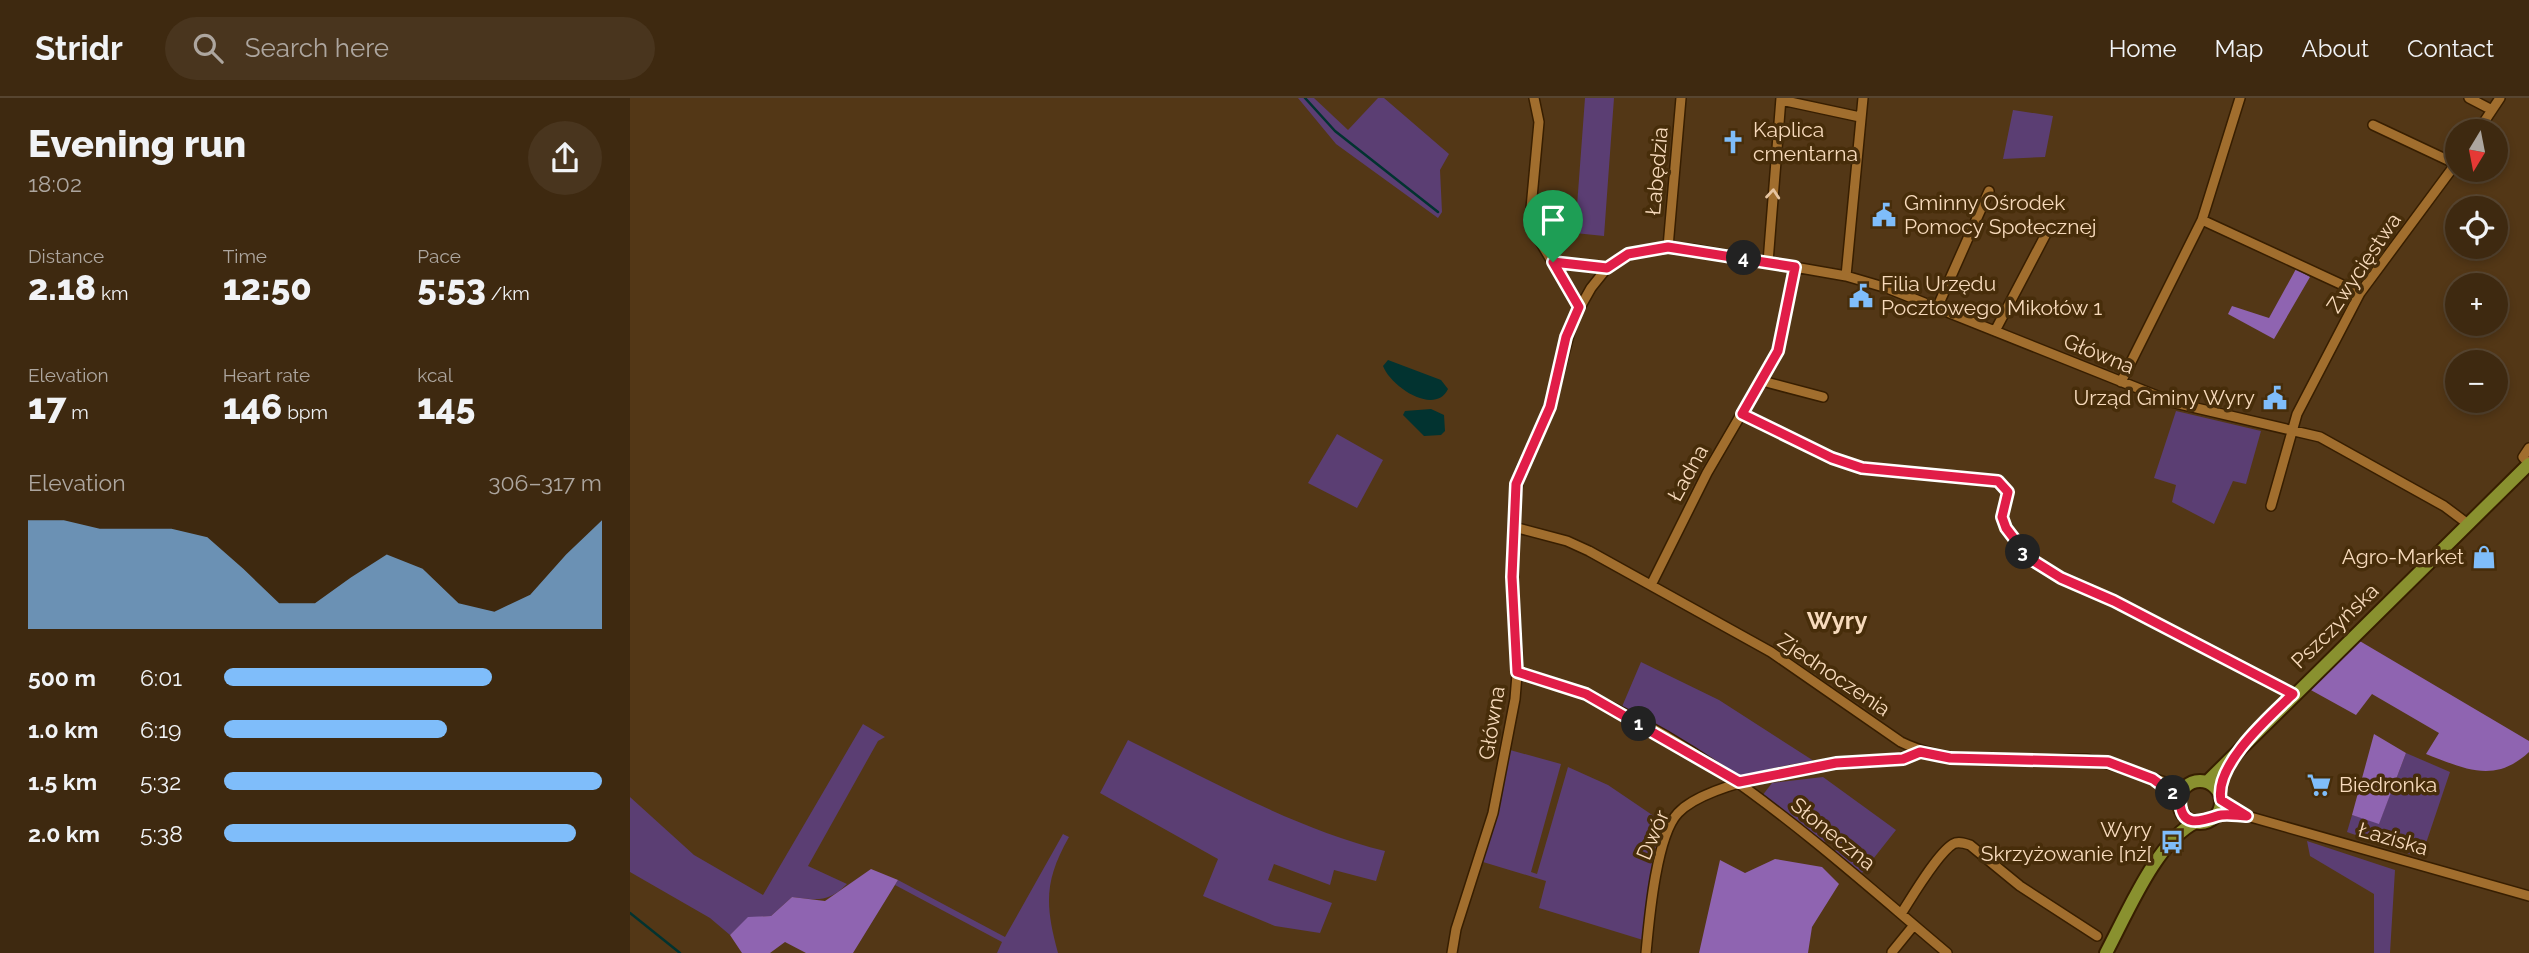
<!DOCTYPE html>
<meta charset="utf-8">
<style>
:root{--surface:#3e2910;--page:#49351e;--text:#f1f3f6;--muted:#ada69f;--line:#574530;--accent:#7fbdfa}
body{margin:0;font-family:Raleway,sans-serif;background:var(--page);color:var(--text);height:100vh;display:flex;flex-direction:column;font-size:26px;white-space:nowrap}
*{box-sizing:border-box;margin:0}
p{font-size:23px;color:var(--muted)}
.icon{flex:none;width:38px;height:38px;fill:none;stroke:currentColor;stroke-width:2;stroke-linecap:round;stroke-linejoin:round}
.map{position:relative;flex:1;overflow:hidden}
.sheet{display:flex;flex-direction:column;background:var(--surface);width:630px}
.sheet>*{flex:none}
.needle{width:46px;rotate:190deg}
.tools{position:absolute;left:1815px;top:21px;display:grid;gap:14px}
.tools a{display:grid;place-items:center;width:63px;height:63px;border-radius:50%;background:var(--surface);box-shadow:0 4px 10px #0003,0 0 0 2px var(--line);font-size:35px}
.pin{position:absolute;display:grid;place-items:center;width:60px;height:60px;color:#fff;margin:-72px -30px;border-radius:50% 50% 50% 0;rotate:-45deg;box-shadow:0 0 7px #0007}
.pin .icon{rotate:45deg}
.km{position:absolute;width:35px;height:35px;margin:-18px;border-radius:50%;background:#222;color:#fff;font-size:19px;line-height:35px;text-align:center}
.round{display:grid;place-items:center;flex:none;width:74px;height:74px;border-radius:37px;background:var(--page)}
.head{display:flex;align-items:center;justify-content:space-between;height:119px;padding:0 28px}
h1{font-size:38px;font-weight:800;line-height:52px}
.figures{display:grid;grid-template-columns:repeat(3,1fr);gap:10px;height:119px;padding:7px 28px}
.figures div{display:grid;align-content:center}
.figures b{font-size:35px;font-weight:800}
.figures small{font-size:19px;font-weight:400}
.figures p{font-size:19px}
.chart{height:196px;padding:14px 28px}
.chart p{display:flex;justify-content:space-between}
.chart svg{width:100%;height:126px;margin-top:7px;fill:var(--accent);opacity:.7}
ul{padding:0 28px;list-style:none;font-size:23px}
li{display:grid;grid-template-columns:112px 84px 1fr;align-items:center;height:52px}
li i{height:18px;border-radius:9px;background:var(--accent)}
header{display:flex;align-items:center;gap:42px;box-sizing:border-box;height:98px;padding:0 35px;background:var(--surface);border-bottom:2px solid var(--line)}
header strong{font-size:33px}
nav{display:flex;gap:38px;margin-inline-start:auto;font-size:24px}
.search{width:490px;height:63px;background:var(--page);display:flex;align-items:center;gap:18px;box-sizing:border-box;padding:0 24px;border-radius:38px;color:var(--muted);font-size:26px}
main{display:flex;flex:1;min-height:0}
.map>svg:first-child{display:block}
.green{fill:#5b3e73}
.forest{fill:#8f64b1}
.water{fill:#023330}
.lines{fill:none;stroke-linecap:round;stroke-linejoin:round}
.stream{stroke:#023330;stroke-width:2.5}
.minor-casing{stroke:#371e00;stroke-width:12}
.major-casing{stroke:#371e00;stroke-width:16}
.minor{stroke:#a16e2e;stroke-width:9}
.major{stroke:#89912f;stroke-width:12}
.oneway{stroke:#e6c4a0}
.route-casing{stroke:#fff;stroke-width:14}
.route{stroke:#e11d48;stroke-width:9}
.labels{text-anchor:middle;stroke-width:7;stroke-linejoin:round;paint-order:stroke}
.poi-label{font-size:21px;fill:#f7dabc;stroke:#472d0a;text-anchor:start}
.street-label{font-size:21px;fill:#f7dabc;stroke:#472d0a}
.quarter-label{font-size:24px;font-weight:bold;fill:#f7dabc;stroke:#472d0a}
</style>
<header>
<strong>Stridr</strong>
<div class="search"><svg class="icon" aria-label="search" viewBox="0 0 24 24"><circle cx="10" cy="10" r="6"/><path d="M15 15l6 6"/></svg>Search here</div>
<nav><a>Home</a><a>Map</a><a>About</a><a>Contact</a></nav>
</header>
<main>
<section class="sheet">
<div class="head"><div><h1>Evening run</h1><p>18:02</p></div><a class="round"><svg class="icon" aria-label="share" viewBox="0 0 24 24"><path d="M12 15V3M7 8l5-5 5 5M5 13v7h14v-7"/></svg></a></div>
<div class="figures">
<div><p>Distance</p><b>2.18<small> km</small></b></div>
<div><p>Time</p><b>12:50</b></div>
<div><p>Pace</p><b>5:53<small> /km</small></b></div>
</div>
<div class="figures">
<div><p>Elevation</p><b>17<small> m</small></b></div>
<div><p>Heart rate</p><b>146<small> bpm</small></b></div>
<div><p>kcal</p><b>145</b></div>
</div>
<div class="chart"><p><span>Elevation</span>306–317 m</p>
<svg viewBox="0 0 160 44" preserveAspectRatio="none"><path d="M0 44V6L10 6L20 9L30 9L40 9L50 12L60 23L70 35L80 35L90 26L100 18L110 23L120 35L130 38L140 32L150 18L160 6V44z"/></svg>
</div>
<ul>
<li><b>500 m</b>6:01<i style="width:71%"></i></li>
<li><b>1.0 km</b>6:19<i style="width:59%"></i></li>
<li><b>1.5 km</b>5:32<i style="width:100%"></i></li>
<li><b>2.0 km</b>5:38<i style="width:93%"></i></li>
</ul>
</section>
<div class="map">
<svg width="1899" height="855" viewBox="0 0 1899 855">
<rect width="100%" height="100%" fill="#533716"/>
<path class="green" d="M668,0H684L718,32L748,0H754L819,56L810,72L812,114L808,120L706,46Z
M955,0H984L974,138L945,135Z
M1383,12L1423,18L1415,59L1373,61Z
M1546,313L1631,333L1616,386L1603,383L1584,426L1542,404L1546,387L1524,380Z
M707,336L753,362L727,410L678,385Z
M1011,564L1089,602L1187,665L1109,682L991,611Z
M233,626L255,639L248,643L178,768L217,786C198,805 187,802 162,799L141,818L118,820L100,837L80,820L0,774V699L64,757L133,797Z
M498,642C582,683 664,730 755,753L746,783L704,772L700,787L644,766L638,782L702,805L690,835L645,828L573,798L588,761L470,695Z
M880,652L931,666L901,774L907,776L938,669L978,687L1037,727L1021,778L1013,842L909,810L916,783L853,764Z
M1776,655L1820,674L1791,760L1717,734L1722,717L1749,725Z
M1193,679L1266,732L1232,775L1205,754L1207,748L1201,743L1192,744L1132,698L1142,685Z
M433,736L439,739C414,783 415,807 428,855H367L372,844L265,787L268,782L375,839Z
M1677,743L1765,772L1760,855H1744V796L1680,758Z"/>
<path class="forest" d="M1666,171L1680,179L1644,241L1598,216L1602,208L1639,220Z
M1728,542L1899,643V654C1865,686 1835,671 1796,656L1809,635L1742,596L1726,617L1679,591Z
M1744,636L1776,655L1749,726L1722,717Z
M1145,761L1192,769L1209,786L1182,829L1178,855H1069L1090,762L1115,775Z
M241,771L268,782L223,855H176L155,844L140,855H112L100,837L118,819L141,818L162,799L195,803Z"/>
<path class="water" d="M758,262L811,282L818,291C805,318 761,289 753,268Z
M801,311L814,317L815,333L811,337L794,338L773,317L775,313Z"/>
<g class="lines">
<path class="stream" d="M675,0L705,33L808,114
M0,815L50,855"/>
<g class="minor-casing">
<path id="minor" d="M904,0L909,24L900,121L902,130L949,209
M1839,0L1862,12
M1151,2L1230,19
M1743,27L1826,66
M1848,33L1870,0
M1572,122L1730,195
M1038,149L1051,0
M923,164L977,170
M1138,164L1151,0
M1216,178L1233,0
M1307,210L1359,93
M1365,233L1417,134
M1132,283L1193,299
M1491,284L1572,122L1610,0
M1112,316L1202,360L1232,370L1368,383L1378,394L1372,419L1376,430L1399,460L1431,480L1480,501L1663,596
M1899,366L1893,359L1899,350
M1641,408L1667,316L1730,195L1827,64
M884,429L937,443L959,453L1141,554L1271,644C1326,671 1396,661 1456,661C1491,666 1521,683 1556,689
M1021,487L1077,375L1148,253L1165,169
M887,574C1050,616 1191,749 1317,855
M1530,686L1550,701
M1591,702L1616,717
M1586,718H1617L1899,798
M1271,816C1282,799 1307,756 1323,746C1328,743 1334,745 1340,747L1390,788L1467,838
M1262,854L1284,827
M822,855L826,831L863,715L885,601L888,564L882,479L885,402L890,374L920,309L943,222L961,190L977,170L998,156L1038,149L1062,151L1216,178L1257,190L1545,305L1690,339L1814,408L1838,426
M1016,855C1019,823 1026,738 1048,715C1075,686 1166,671 1205,665C1234,662 1263,665 1290,654"/>
</g>
<g class="major-casing">
<path id="major" d="M1549 704a21 21 0 1 1 42 0a21 21 0 1 1-42 0Z
M1577,684L1899,366
M1476,855C1496,818 1527,742 1566,724"/>
</g>
<use href="#minor" class="minor"/>
<use href="#major" class="major"/>
</g>
<defs><path id="oneway-chevron" d="M-2-3.5L2.5 0L-2 3.5" fill="none" stroke-width="1.6" stroke-linecap="round" stroke-linejoin="round" transform="scale(1.75)"/></defs>
<use class="oneway" href="#oneway-chevron" transform="translate(1143 96) rotate(-85)"/>
<g class="lines">
<g class="route-casing">
<path id="route" d="M1038,149L1165,169L1148,253L1112,316L1202,360L1232,370L1368,383L1378,394L1372,419L1376,430L1399,460L1431,480L1484,503L1663,596C1639,619 1584,667 1591,702L1617,718C1608,718 1596,715 1587,718C1569,724 1550,730 1550,701L1523,681L1478,664L1320,660L1290,654L1273,661L1206,665L1109,684L956,596L887,574L882,479L886,386L920,309L936,239L949,209L923,164L977,170L998,156Z"/>
</g>
<use href="#route" class="route"/>
</g>
<defs>
<g id="church-bare" transform="scale(1.89)"><path d="M-1.2-6h2.4v3.5h3.3v2.4h-3.3V6h-2.4V-.1h-3.3v-2.4h3.3Z" fill="#7fbdfa" stroke="#472d0a" stroke-width="2.5" paint-order="stroke"/></g>
<g id="civic-bare" transform="scale(1.89)"><path d="M-.6-6.5H3V-4.5H.6V-3L4-1V1h2V6H-6V1h2V-1L-.6-3ZM-1.2 2.5V6h2.4V2.5Z" fill="#7fbdfa" stroke="#472d0a" stroke-width="2.5" paint-order="stroke"/></g>
<g id="shop-bare" transform="scale(1.89)"><path d="M-5-2.5h2.3a2.7 3.5 0 0 1 5.4 0H5L5.5 6h-11ZM-1.5-2.5h3a1.5 2.3 0 0 0-3 0Z" fill="#7fbdfa" stroke="#472d0a" stroke-width="2.5" paint-order="stroke"/></g>
<g id="supermarket-bare" transform="scale(1.89)"><path d="M-6-5.5h2.5l.6 2H6L4.5 2H-2.5L-4.4-4H-6ZM-1.5 3.2a1.3 1.3 0 1 0 .1 0ZM3 3.2a1.3 1.3 0 1 0 .1 0Z" fill="#7fbdfa" stroke="#472d0a" stroke-width="2.5" paint-order="stroke"/></g>
<g id="bus-bare" transform="scale(1.89)"><path d="M-5-6H5V4H4V6H2V4H-2V6H-4V4H-5ZM-3.5-4V0h7V-4ZM-3.5 1.2v1.5H-2V1.2ZM2 1.2v1.5H3.5V1.2Z" fill="#7fbdfa" stroke="#472d0a" stroke-width="2.5" paint-order="stroke"/></g>
</defs>
<g fill-rule="evenodd">
<use href="#church-bare" x="1103" y="44"/>
<use href="#civic-bare" x="1254" y="117"/>
<use href="#civic-bare" x="1231" y="198"/>
<use href="#civic-bare" x="1645" y="300"/>
<use href="#shop-bare" x="1854" y="459"/>
<use href="#supermarket-bare" x="1689" y="687"/>
<use href="#bus-bare" x="1542" y="744"/>
</g>
<g class="labels">
<g class="poi-label">
<text x="1123" y="39">Kaplica<tspan x="1123" dy="24">cmentarna</tspan></text>
<text x="1274" y="112">Gminny Ośrodek<tspan x="1274" dy="24">Pomocy Społecznej</tspan></text>
<text x="1251" y="193">Filia Urzędu<tspan x="1251" dy="24">Pocztowego Mikołów 1</tspan></text>
<text x="1625" y="307" text-anchor="end">Urząd Gminy Wyry</text>
<text x="1834" y="466" text-anchor="end">Agro-Market</text>
<text x="1709" y="694">Biedronka</text>
<text x="1522" y="739" text-anchor="end">Wyry<tspan x="1522" dy="24">Skrzyżowanie [nż[</tspan></text>
</g>
<g class="street-label">
<text transform="translate(1027 73) rotate(-85)" y="7">Łabędzia</text>
<text transform="translate(1734 165) rotate(-56)" y="7">Zwycięstwa</text>
<text transform="translate(1469 256) rotate(22)" y="7">Główna</text>
<text transform="translate(1058 375) rotate(-61)" y="7">Ładna</text>
<text transform="translate(1705 528) rotate(-44)" y="7">Pszczyńska</text>
<text transform="translate(1204 577) rotate(34)" y="7">Zjednoczenia</text>
<text transform="translate(862 625) rotate(-81)" y="7">Główna</text>
<text transform="translate(1203 736) rotate(39)" y="7">Słoneczna</text>
<text transform="translate(1023 737) rotate(-67)" y="7">Dwór</text>
<text transform="translate(1763 741) rotate(16)" y="7">Łaziska</text>
</g>
<g class="quarter-label">
<text x="1207" y="531">Wyry</text>
</g>
</g>
</svg>
<div class="tools">
<a><svg class="needle" viewBox="-14 -14 28 28"><path d="M0-13l5 13h-10z" fill="#e53935"/><path d="M0 13l5-13h-10z" fill="#ada69f"/></svg></a>
<a><svg class="icon" aria-label="locate" viewBox="0 0 24 24"><circle cx="12" cy="12" r="6"/><path d="M12 2v4M12 18v4M2 12h4M18 12h4"/></svg></a>
<a>+</a>
<a>−</a>
</div>
<div class="pin" style="left:923px;top:164px;background:#1e9e55"><svg class="icon" aria-label="arrive" viewBox="0 0 24 24"><path d="M6 21V4h12l-3 4 3 4H6"/></svg></div>
<b class="km" style="left:1009px;top:626px">1</b>
<b class="km" style="left:1543px;top:695px">2</b>
<b class="km" style="left:1393px;top:454px">3</b>
<b class="km" style="left:1114px;top:160px">4</b>
</div>
</main>
